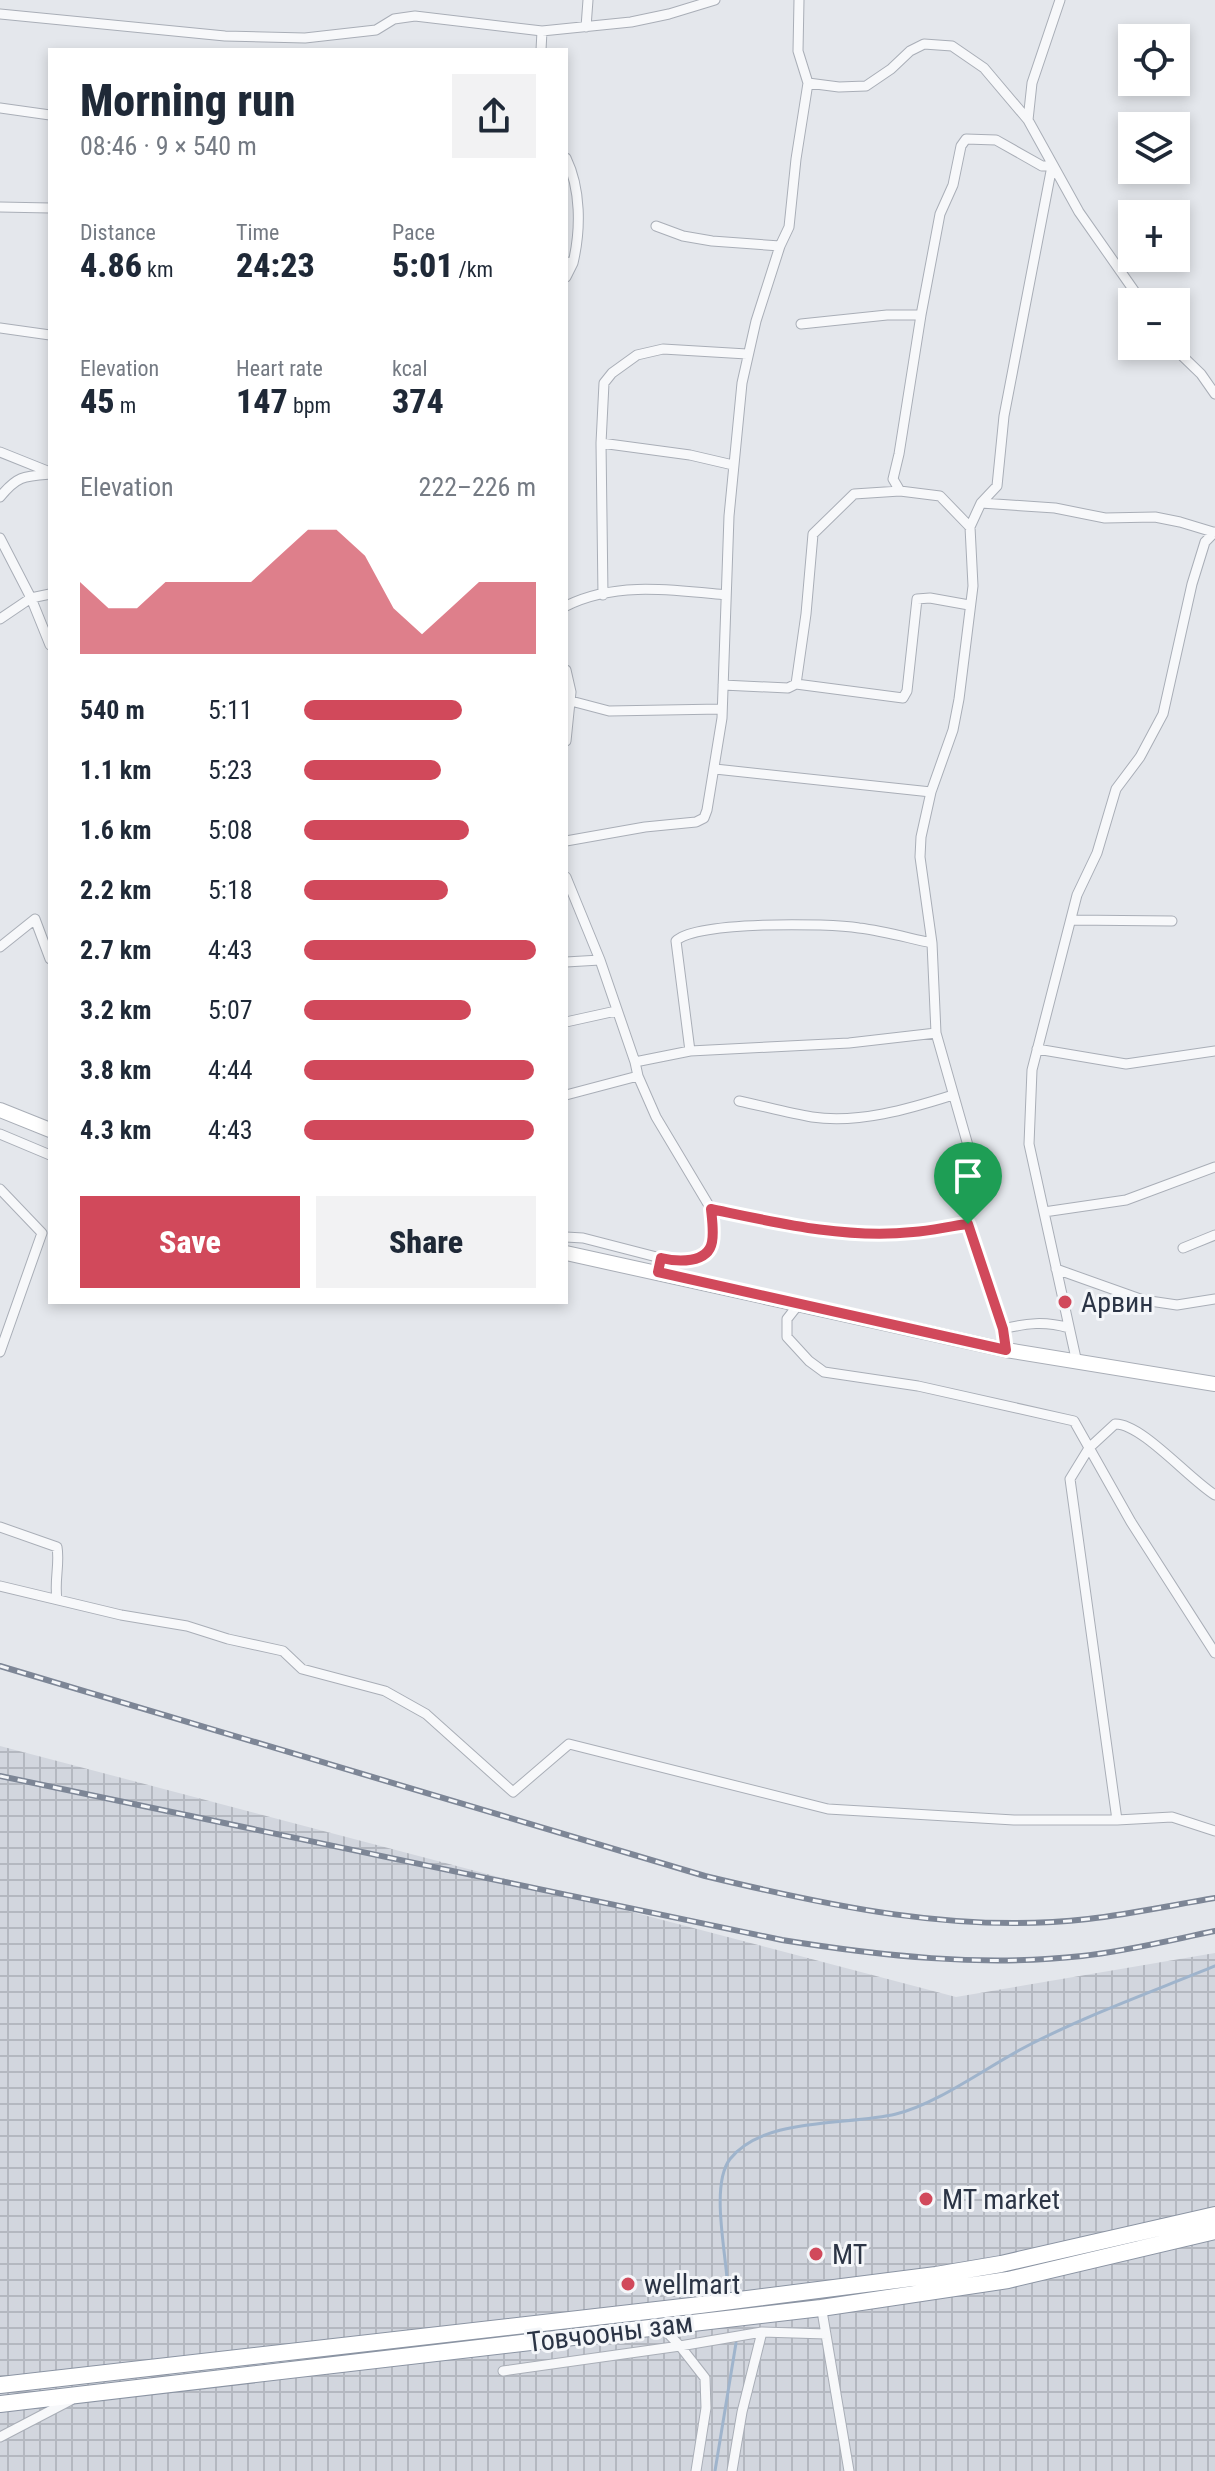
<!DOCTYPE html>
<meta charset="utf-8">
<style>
:root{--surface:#fff;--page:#f2f2f3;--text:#1f2937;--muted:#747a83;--accent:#d1495b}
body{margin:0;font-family:"Roboto Condensed",sans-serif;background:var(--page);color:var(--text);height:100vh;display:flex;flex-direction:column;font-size:30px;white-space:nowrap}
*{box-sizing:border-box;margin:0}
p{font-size:26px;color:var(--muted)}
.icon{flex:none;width:44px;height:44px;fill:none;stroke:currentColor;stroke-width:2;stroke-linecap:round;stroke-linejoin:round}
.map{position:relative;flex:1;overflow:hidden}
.details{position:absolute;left:48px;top:48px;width:520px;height:1256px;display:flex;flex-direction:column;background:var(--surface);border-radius:0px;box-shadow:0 4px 12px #0003}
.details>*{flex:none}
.controls{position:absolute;left:1118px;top:24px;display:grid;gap:16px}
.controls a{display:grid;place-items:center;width:72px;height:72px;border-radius:0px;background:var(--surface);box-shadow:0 4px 12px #0003;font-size:40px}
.pin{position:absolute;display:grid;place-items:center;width:68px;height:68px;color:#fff;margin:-82px -34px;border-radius:50% 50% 50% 0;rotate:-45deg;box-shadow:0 0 8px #0007}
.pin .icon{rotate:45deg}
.round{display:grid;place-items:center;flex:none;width:84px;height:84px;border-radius:0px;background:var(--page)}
.summary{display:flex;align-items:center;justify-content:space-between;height:136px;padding:0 32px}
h1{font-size:44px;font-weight:800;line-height:60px}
.metrics{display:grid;grid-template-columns:repeat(3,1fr);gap:12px;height:136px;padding:8px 32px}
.metrics div{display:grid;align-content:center}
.metrics b{font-size:34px;font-weight:800}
.metrics small{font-size:22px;font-weight:400}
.metrics p{font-size:22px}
.chart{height:224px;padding:16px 32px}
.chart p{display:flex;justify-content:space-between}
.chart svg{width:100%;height:144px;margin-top:8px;fill:var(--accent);opacity:.7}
.button{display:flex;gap:16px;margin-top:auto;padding:16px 32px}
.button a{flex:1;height:92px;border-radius:0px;background:var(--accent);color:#fff;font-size:32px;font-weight:800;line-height:92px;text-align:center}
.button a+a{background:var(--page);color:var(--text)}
ul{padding:0 32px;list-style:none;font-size:26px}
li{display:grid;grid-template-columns:128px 96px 1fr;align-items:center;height:60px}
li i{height:20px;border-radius:10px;background:var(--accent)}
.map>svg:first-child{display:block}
.industrial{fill:url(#industrial-grid)}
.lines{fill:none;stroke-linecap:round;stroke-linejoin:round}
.stream{stroke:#9fb4cc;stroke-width:3}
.minor-casing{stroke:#a9aeb7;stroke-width:11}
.secondary-casing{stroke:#a9aeb7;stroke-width:16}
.trunk-casing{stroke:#8b94a3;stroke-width:18}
.minor{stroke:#f7f8fa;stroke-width:9}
.secondary{stroke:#fff;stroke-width:14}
.trunk{stroke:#fff;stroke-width:16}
.rail-casing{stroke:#7d8696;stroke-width:6}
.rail{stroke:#f4f6f9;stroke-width:3;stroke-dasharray:9;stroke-linecap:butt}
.route-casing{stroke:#fff;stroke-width:16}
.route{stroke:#d1495b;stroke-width:10}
.poi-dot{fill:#d1495b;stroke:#f4f6f9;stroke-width:3}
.labels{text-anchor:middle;stroke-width:6;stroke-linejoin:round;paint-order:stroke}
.poi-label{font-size:28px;fill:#2b3445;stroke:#f4f6f9;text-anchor:start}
.street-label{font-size:28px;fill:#2b3445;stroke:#f4f6f9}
</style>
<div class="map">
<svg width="1215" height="2471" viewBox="0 0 1215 2471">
<defs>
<pattern id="industrial-grid" width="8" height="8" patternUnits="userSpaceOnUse" patternTransform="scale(2)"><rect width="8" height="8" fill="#d2d6de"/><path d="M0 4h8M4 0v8" fill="none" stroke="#b4b8c0"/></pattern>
</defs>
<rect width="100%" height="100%" fill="#e4e7ec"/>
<path class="industrial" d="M0,1746L956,1997L1215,1953V2471H0Z"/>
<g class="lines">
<path class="stream" d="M727,2279C725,2248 711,2184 730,2159C764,2116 847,2126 896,2114C940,2103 989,2065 1031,2044C1090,2014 1154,1991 1215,1966
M715,2471L736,2343"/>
<g class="minor-casing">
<path id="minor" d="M1060,0L1032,83L1028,120L1079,212L1142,302
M0,14L225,36L305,38L376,30L394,19L415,16L542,31L631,22L669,14L715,0
M586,27L588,0
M541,50L542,31
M808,83L839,87L866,86L891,69L910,51L924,44L952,46L984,68L1028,120
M0,108L50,115
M566,158C581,189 581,229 573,263L566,262
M0,207L50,208
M656,226L683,236L712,241L780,246
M566,277L573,263
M801,324L887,315H921
M0,328L50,335
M1172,346L1201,374L1215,394
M601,443L604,383L612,373L637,355L663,349L747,354
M0,452L50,472
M0,497C17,476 24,476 50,474
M981,503L1055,508L1105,518L1155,517L1180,522L1213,532
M970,527L940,496L900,491L893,479L899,454L921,315L940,214L953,185L961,146L966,139L996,140L1042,166H1052L1004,416L997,486L981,503L970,527L973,586L959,699L953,730L931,792L921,837L920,857L932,943L936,1033L969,1149L971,1177L966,1202L968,1224L1003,1329L1006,1350
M0,538L31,598L50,645
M603,595L601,443L690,455L733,465
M566,606C615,581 674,590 726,595
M0,619L31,598L50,594
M566,670L571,692L566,741
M796,684L903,698L907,691L917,599L930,598L969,605
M723,685L788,688L796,684L806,614L813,534L854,494L900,491
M571,701L609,711L721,709
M715,769L931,792
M566,841L645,827L696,822L704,818L707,810L722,718L729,516L742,383L756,321L780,246L789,227L796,159L808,83L798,51L799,0
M566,877L600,960L635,1062L638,1076L656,1117L711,1209L712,1242L708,1251L696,1259L676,1262L583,1238L566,1237
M1071,920L1172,921
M0,947L35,919L50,959
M566,962L600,960
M566,1022L616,1011
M1037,1049L1126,1064L1215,1051
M690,1051L676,941C694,921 829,923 859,928C884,931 908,938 932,943
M635,1062L690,1051L849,1043L936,1033
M566,1095L638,1076
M739,1101C763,1106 788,1113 812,1117C858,1124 909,1109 953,1095
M0,1134L50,1155
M0,1189L42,1233L0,1352
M711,1209C778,1223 845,1239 913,1232C931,1230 950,1226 968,1224
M1044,1212L1126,1200L1215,1167
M1183,1248L1215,1235
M1056,1269L1143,1300L1177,1305L1215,1299
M798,1305L787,1319V1337L809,1361L824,1372L918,1386L1074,1421L1131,1522L1215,1653
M1003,1329C1027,1323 1045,1321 1069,1328
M1077,1363L1029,1144L1032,1070L1077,895L1097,853L1116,789L1140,757L1163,714L1192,584L1205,542L1215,532
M0,1527L57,1547C60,1564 54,1581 57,1599
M0,1586L121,1615L187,1626L228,1639L283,1651L302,1669L385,1691L426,1714L513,1792L569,1744L828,1809L1014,1820H1117L1172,1817L1215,1831
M1117,1820L1070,1479L1089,1448L1115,1424C1141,1423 1189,1479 1215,1495
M821,2305L849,2471
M661,2326L680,2346L762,2332L742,2412L732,2471
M762,2332L826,2334
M503,2371L680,2346L705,2378L706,2408L696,2471
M0,2437L71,2400"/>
</g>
<g class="secondary-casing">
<path id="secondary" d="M0,1110L50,1130
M566,1253L1006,1350L1215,1384"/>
</g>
<g class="trunk-casing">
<path id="trunk" d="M0,2385L700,2305L936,2275L1001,2264L1215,2215
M0,2404L821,2308L1008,2280L1215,2231"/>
</g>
<use href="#minor" class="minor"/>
<use href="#secondary" class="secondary"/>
<use href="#trunk" class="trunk"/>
<g class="rail-casing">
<path id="rail" d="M0,1666L705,1876C830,1906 959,1934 1088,1919C1130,1914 1173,1905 1215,1898
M0,1776L782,1940C881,1956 982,1967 1082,1956C1127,1951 1171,1940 1215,1931"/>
</g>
<use href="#rail" class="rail"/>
</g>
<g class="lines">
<g class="route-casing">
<path id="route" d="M711,1209C778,1223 845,1239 913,1232C931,1231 950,1226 968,1224L1003,1329L1006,1350L658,1272L661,1258C677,1262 708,1264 712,1242C714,1232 712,1219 711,1209Z"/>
</g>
<use href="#route" class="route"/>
</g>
<g class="poi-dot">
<circle cx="1065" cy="1302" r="8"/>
<circle cx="926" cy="2199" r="8"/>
<circle cx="816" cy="2254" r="8"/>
<circle cx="628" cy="2284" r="8"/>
</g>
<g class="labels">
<g class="poi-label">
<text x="1081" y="1312">Арвин</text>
<text x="942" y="2209">MT market</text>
<text x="832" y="2264">МТ</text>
<text x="644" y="2294">wellmart</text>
</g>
<g class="street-label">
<text transform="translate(610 2332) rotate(-7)" y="10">Товчооны зам</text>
</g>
</g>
</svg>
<div class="controls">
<a><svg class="icon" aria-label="locate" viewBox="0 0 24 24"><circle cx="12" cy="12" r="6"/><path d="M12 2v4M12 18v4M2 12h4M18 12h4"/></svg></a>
<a><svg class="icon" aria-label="layers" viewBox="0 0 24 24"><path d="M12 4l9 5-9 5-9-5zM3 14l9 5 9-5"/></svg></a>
<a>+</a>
<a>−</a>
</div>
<div class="pin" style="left:968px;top:1224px;background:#1e9e55"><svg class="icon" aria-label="arrive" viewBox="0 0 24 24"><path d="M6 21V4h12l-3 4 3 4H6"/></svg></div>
<section class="details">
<div class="summary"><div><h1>Morning run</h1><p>08:46 · 9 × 540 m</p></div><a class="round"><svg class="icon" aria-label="share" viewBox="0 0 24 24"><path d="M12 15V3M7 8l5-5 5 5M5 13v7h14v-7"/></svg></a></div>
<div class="metrics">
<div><p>Distance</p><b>4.86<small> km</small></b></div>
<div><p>Time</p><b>24:23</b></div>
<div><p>Pace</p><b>5:01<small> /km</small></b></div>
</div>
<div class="metrics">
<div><p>Elevation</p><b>45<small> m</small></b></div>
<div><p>Heart rate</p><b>147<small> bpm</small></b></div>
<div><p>kcal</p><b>374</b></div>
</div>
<div class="chart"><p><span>Elevation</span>222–226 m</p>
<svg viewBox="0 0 160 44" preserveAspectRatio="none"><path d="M0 44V22L10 30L20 30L30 22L40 22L50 22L60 22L70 14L80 6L90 6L100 14L110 30L120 38L130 30L140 22L150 22L160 22V44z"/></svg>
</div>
<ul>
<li><b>540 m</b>5:11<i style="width:68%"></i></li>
<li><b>1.1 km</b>5:23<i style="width:59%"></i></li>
<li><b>1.6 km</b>5:08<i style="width:71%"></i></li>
<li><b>2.2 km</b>5:18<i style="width:62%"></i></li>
<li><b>2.7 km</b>4:43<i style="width:100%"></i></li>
<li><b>3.2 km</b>5:07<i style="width:72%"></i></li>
<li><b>3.8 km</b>4:44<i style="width:99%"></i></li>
<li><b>4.3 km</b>4:43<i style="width:99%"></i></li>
</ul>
<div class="button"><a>Save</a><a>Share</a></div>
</section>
</div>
